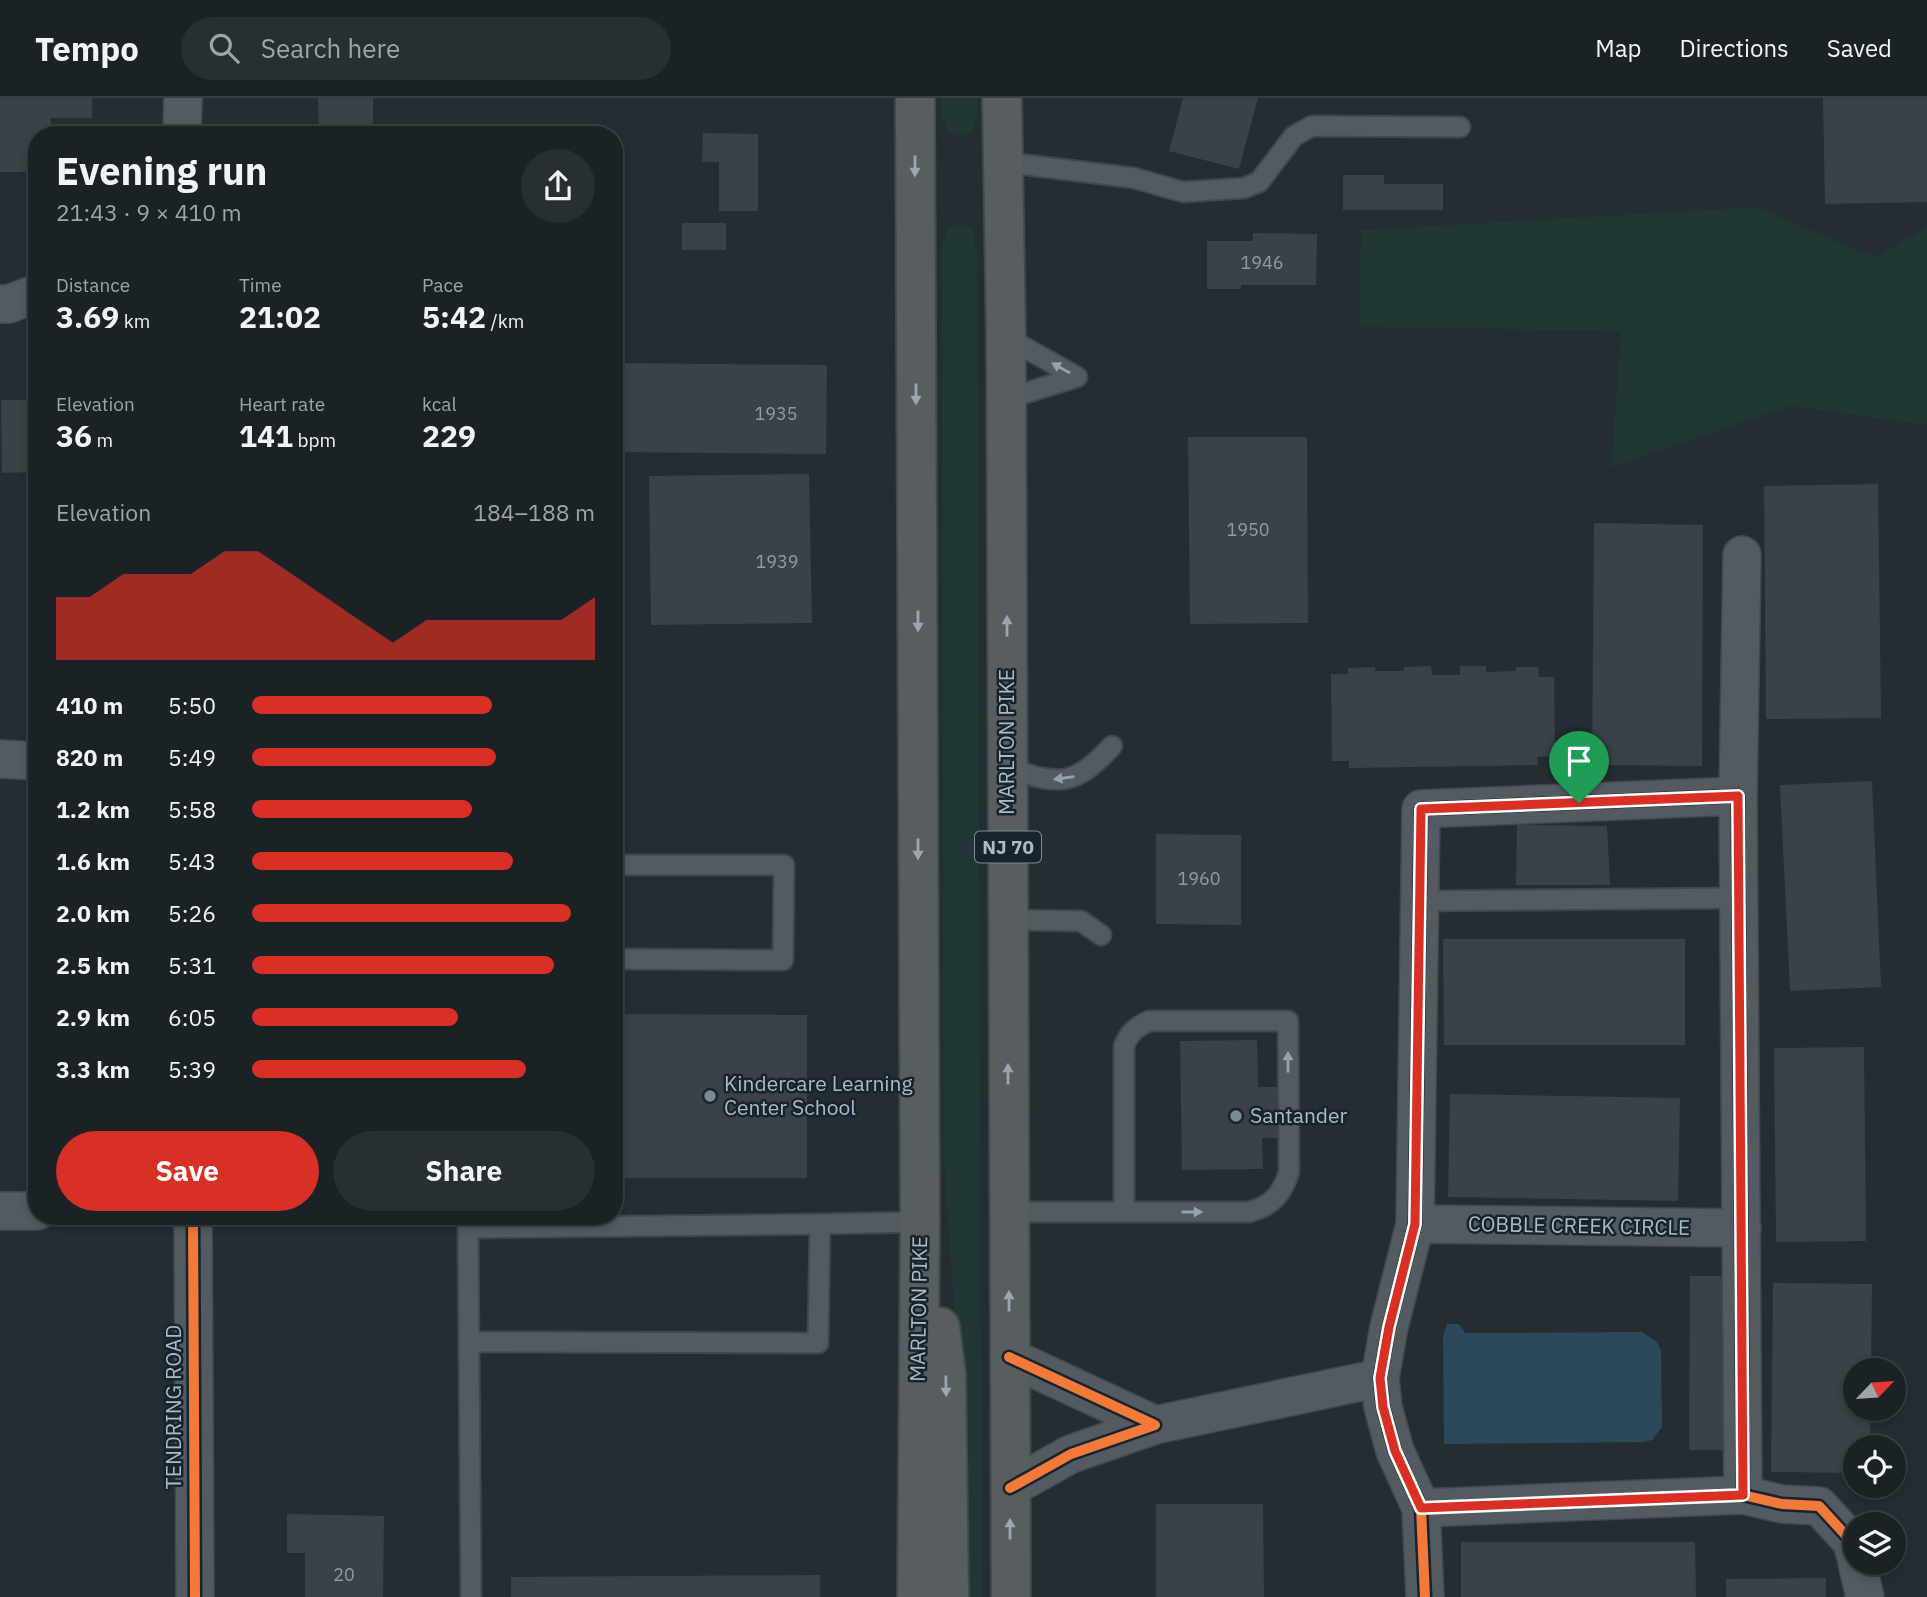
<!DOCTYPE html>
<meta charset="utf-8">
<style>
:root{--surface:#1a2226;--page:#272f32;--text:#f1f3f6;--muted:#9fa4a7;--line:#383f43;--accent:#d93025}
body{margin:0;font-family:"IBM Plex Sans",sans-serif;background:var(--page);color:var(--text);height:100vh;display:flex;flex-direction:column;font-size:26px;white-space:nowrap}
*{box-sizing:border-box;margin:0}
p{font-size:23px;color:var(--muted)}
.icon{flex:none;width:38px;height:38px;fill:none;stroke:currentColor;stroke-width:2;stroke-linecap:round;stroke-linejoin:round}
.map{position:relative;flex:1;overflow:hidden}
.sheet{position:absolute;left:28px;top:28px;width:595px;height:1099px;display:flex;flex-direction:column;background:var(--surface);border-radius:28px;box-shadow:0 4px 10px #0003,0 0 0 2px var(--line)}
.sheet>*{flex:none}
.needle{width:46px;rotate:65deg}
.tools{position:absolute;left:1843px;top:1260px;display:grid;gap:14px}
.tools a{display:grid;place-items:center;width:63px;height:63px;border-radius:50%;background:var(--surface);box-shadow:0 4px 10px #0003,0 0 0 2px var(--line);font-size:35px}
.pin{position:absolute;display:grid;place-items:center;width:60px;height:60px;color:#fff;margin:-72px -30px;border-radius:50% 50% 50% 0;rotate:-45deg;box-shadow:0 0 7px #0007}
.pin .icon{rotate:45deg}
.round{display:grid;place-items:center;flex:none;width:74px;height:74px;border-radius:37px;background:var(--page)}
.headline{display:flex;align-items:center;justify-content:space-between;height:119px;padding:0 28px}
h1{font-size:38px;font-weight:700;line-height:52px}
.stats{display:grid;grid-template-columns:repeat(3,1fr);gap:10px;height:119px;padding:7px 28px}
.stats div{display:grid;align-content:center}
.stats b{font-size:30px;font-weight:700}
.stats small{font-size:19px;font-weight:400}
.stats p{font-size:19px}
.chart{height:196px;padding:14px 28px}
.chart p{display:flex;justify-content:space-between}
.chart svg{width:100%;height:126px;margin-top:7px;fill:var(--accent);opacity:.7}
.action{display:flex;gap:14px;margin-top:auto;padding:14px 28px}
.action a{flex:1;height:80px;border-radius:42px;background:var(--accent);color:#fff;font-size:28px;font-weight:700;line-height:80px;text-align:center}
.action a+a{background:var(--page);color:var(--text)}
ul{padding:0 28px;list-style:none;font-size:23px}
li{display:grid;grid-template-columns:112px 84px 1fr;align-items:center;height:52px}
li i{height:18px;border-radius:9px;background:var(--accent)}
header{display:flex;align-items:center;gap:42px;box-sizing:border-box;height:98px;padding:0 35px;background:var(--surface);border-bottom:2px solid var(--line)}
header strong{font-size:33px}
nav{display:flex;gap:38px;margin-inline-start:auto;font-size:24px}
.search{width:490px;height:63px;background:var(--page);display:flex;align-items:center;gap:18px;box-sizing:border-box;padding:0 24px;border-radius:38px;color:var(--muted);font-size:26px}
.map>svg:first-child{display:block}
.green{fill:#203736}
.water{fill:#2b495b}
.building{fill:#3a4247}
.lines{fill:none;stroke-linecap:round;stroke-linejoin:round}
.lane-casing{stroke:#41484d;stroke-width:23}
.street-casing{stroke:#41484d;stroke-width:40}
.highway-casing{stroke:#3f494e;stroke-width:42}
.lane{stroke:#535b61;stroke-width:19}
.street{stroke:#535b61;stroke-width:37}
.highway{stroke:#585d60;stroke-width:38}
.cycleway-casing{stroke:#17242d;stroke-width:15}
.cycleway{stroke:#f17a3a;stroke-width:10}
.oneway{fill:#9aa7b2}
.oneway2{fill:#94a2ad}
.route-casing{stroke:#fff;stroke-width:14}
.route{stroke:#d93025;stroke-width:9}
.poi-dot{fill:#7b8992;stroke:#17242d;stroke-width:2.5}
.labels{text-anchor:middle;stroke-width:5;stroke-linejoin:round;paint-order:stroke}
.number-label{font-size:18px;fill:#8e9ca6}
.shield{fill:#17242d;stroke:#7e8d98;stroke-width:2}
.shield-label{font-size:19px;font-weight:bold;fill:#aabac6}
.street-label{font-size:21px;fill:#aabac6;stroke:#17242d}
.poi-label{font-size:21px;fill:#aabac6;stroke:#17242d;text-anchor:start}
</style>
<header>
<strong>Tempo</strong>
<div class="search"><svg class="icon" aria-label="search" viewBox="0 0 24 24"><circle cx="10" cy="10" r="6"/><path d="M15 15l6 6"/></svg>Search here</div>
<nav><a>Map</a><a>Directions</a><a>Saved</a></nav>
</header>
<div class="map">
<svg width="1927" height="1499" viewBox="0 0 1927 1499">
<rect width="100%" height="100%" fill="#232d32"/>
<path class="green" d="M942,0H977V21L972,33L960,38L948,32L942,17Z
M1757,109L1874,159L1927,130V327L1791,308L1611,369L1621,233L1359,229L1361,132Z
M960,125L972,130L977,155L982,1499H968L966,1382L943,1050L942,148L947,131Z"/>
<path class="water" d="M1447,1226H1459L1465,1235L1642,1234L1657,1244L1661,1253L1662,1329L1652,1342L1644,1344L1444,1346L1443,1239Z"/>
<path class="building" d="M0,0H92V20H51V37H37V74H0Z
M318,0H373V37H319Z
M1183,0H1258L1239,71L1169,53Z
M1823,0H1927V104L1825,106Z
M703,35L758,36V113H719V64H702Z
M1343,77H1384V86H1443V112H1343Z
M682,125H726V152H682Z
M1253,135L1317,136L1316,187H1241V191H1207V143H1253Z
M614,265L827,267L826,356L614,354Z
M1,302H37V389H34V374L2,375Z
M1188,339H1307L1308,525L1190,526Z
M809,376L812,525L651,527L649,378Z
M1878,386L1881,620L1766,621L1764,388Z
M1594,425L1703,427L1702,668L1592,667Z
M1431,568L1432,577H1460V568H1486V574L1516,573V569H1538L1539,579H1554L1555,658L1537,659L1538,667L1349,670V663H1332L1331,576H1348V570L1375,569V573H1404V569Z
M1872,683L1881,889L1790,893L1780,687Z
M1517,727L1607,728L1610,787H1516Z
M1156,736L1241,737V827L1156,826Z
M1443,841H1685V947H1444Z
M614,916L807,917V1080H614Z
M1257,942L1258,989H1289L1291,1040H1262L1263,1071L1182,1072L1180,943Z
M1864,949L1866,1143L1776,1144L1774,950Z
M1450,996L1680,1000L1678,1103L1448,1099Z
M1690,1178H1724V1352H1689Z
M1773,1185L1872,1186L1871,1272H1855V1311H1871L1870,1349H1855V1375L1771,1374Z
M1156,1406H1263L1264,1499H1156Z
M287,1416L384,1418L383,1499H305V1455H287Z
M1461,1444H1695L1696,1499H1461Z
M820,1477V1499H511V1479Z
M1826,1480V1499H1726V1481Z"/>
<g class="lines">
<g class="lane-casing">
<path id="lane" d="M1002,64L1134,80L1183,94L1244,90L1259,84L1294,38L1312,28L1460,29
M1006,301L1077,279L1006,239
M1007,669C1058,688 1074,689 1112,648
M614,767H784L783,862L614,861
M1419,803L1739,800
M1008,822L1081,823L1101,837
M1009,1114H1249C1272,1108 1282,1096 1289,1074L1288,923H1149C1136,929 1129,935 1124,948V1114
M820,1126L920,1124
M470,1244L818,1245L820,1126L468,1130L471,1499"/>
</g>
<g class="street-casing">
<path id="street" d="M182,37L183,0
M0,206H9L37,195
M0,661L37,663
M1738,698L1742,457
M0,1113H37
M193,1118L195,1499
M1415,1126L1742,1130
M1009,1259L1155,1327L1071,1356L1010,1390
M1155,1327L1380,1280
M1421,1410L1743,1397
M1857,1465L1865,1499
M1425,1499L1421,1410L1395,1353L1383,1309L1380,1280L1389,1229L1415,1126L1421,711L1738,698L1743,1397L1782,1406L1819,1408L1852,1444L1855,1456"/>
</g>
<g class="highway-casing">
<path id="highway" d="M915,0L920,1124L917,1499
M1002,0L1006,239L1011,1499
M940,1229L946,1276L949,1499"/>
</g>
<use href="#lane" class="lane"/>
<use href="#street" class="street"/>
<use href="#highway" class="highway"/>
<g class="cycleway-casing">
<path id="cycleway" d="M193,1118L195,1499
M1009,1259L1155,1327L1071,1356L1010,1390
M1425,1499L1421,1410L1395,1353L1383,1309L1380,1280L1389,1229L1415,1126L1421,711L1738,698L1743,1397L1782,1406L1819,1408L1852,1444L1855,1456"/>
</g>
<use href="#cycleway" class="cycleway"/>
</g>
<defs><path id="oneway-solid" d="M-6-.8H1V-3.2L6.5 0L1 3.2V.8H-6Z" transform="scale(1.75)"/></defs>
<g class="oneway">
<use href="#oneway-solid" transform="translate(915 68) rotate(90)"/>
<use href="#oneway-solid" transform="translate(916 296) rotate(90)"/>
<use href="#oneway-solid" transform="translate(918 523) rotate(90)"/>
<use href="#oneway-solid" transform="translate(1007 528) rotate(-90)"/>
<use href="#oneway-solid" transform="translate(918 751) rotate(90)"/>
<use href="#oneway-solid" transform="translate(1008 976) rotate(-90)"/>
<use href="#oneway-solid" transform="translate(1009 1203) rotate(-90)"/>
<use href="#oneway-solid" transform="translate(946 1288) rotate(89)"/>
<use href="#oneway-solid" transform="translate(1010 1431) rotate(-90)"/>
</g>
<g class="oneway2">
<use href="#oneway-solid" transform="translate(1061 270) rotate(-151)"/>
<use href="#oneway-solid" transform="translate(1064 680) rotate(172)"/>
<use href="#oneway-solid" transform="translate(1288 964) rotate(-90)"/>
<use href="#oneway-solid" transform="translate(1192 1114)"/>
</g>
<g class="lines">
<g class="route-casing">
<path id="route" d="M1738,698L1743,1397L1421,1410L1395,1353L1383,1309L1380,1280L1389,1229L1415,1126L1421,711Z"/>
</g>
<use href="#route" class="route"/>
</g>
<g class="poi-dot">
<circle cx="710" cy="998" r="7"/>
<circle cx="1236" cy="1018" r="7"/>
</g>
<g class="labels">
<g class="number-label">
<text x="1262" y="171">1946</text>
<text x="776" y="322">1935</text>
<text x="1248" y="438">1950</text>
<text x="777" y="470">1939</text>
<text x="1199" y="787">1960</text>
<text x="344" y="1483">20</text>
</g>
<rect class="shield" x="975" y="733.5" width="66" height="31" rx="5"/>
<g class="shield-label">
<text x="1008" y="756">NJ 70</text>
</g>
<g class="street-label">
<text transform="translate(1007 644) rotate(-90)" y="7">MARLTON PIKE</text>
<text transform="translate(1579 1128) rotate(1)" y="7">COBBLE CREEK CIRCLE</text>
<text transform="translate(919 1211) rotate(-89)" y="7">MARLTON PIKE</text>
<text transform="translate(174 1309) rotate(-90)" y="7">TENDRING ROAD</text>
</g>
<g class="poi-label">
<text x="724" y="993">Kindercare Learning<tspan x="724" dy="24">Center School</tspan></text>
<text x="1250" y="1025">Santander</text>
</g>
</g>
</svg>
<div class="tools">
<a><svg class="needle" viewBox="-14 -14 28 28"><path d="M0-13l5 13h-10z" fill="#e53935"/><path d="M0 13l5-13h-10z" fill="#9fa4a7"/></svg></a>
<a><svg class="icon" aria-label="locate" viewBox="0 0 24 24"><circle cx="12" cy="12" r="6"/><path d="M12 2v4M12 18v4M2 12h4M18 12h4"/></svg></a>
<a><svg class="icon" aria-label="layers" viewBox="0 0 24 24"><path d="M12 4l9 5-9 5-9-5zM3 14l9 5 9-5"/></svg></a>
</div>
<div class="pin" style="left:1579px;top:705px;background:#1e9e55"><svg class="icon" aria-label="arrive" viewBox="0 0 24 24"><path d="M6 21V4h12l-3 4 3 4H6"/></svg></div>
<section class="sheet">
<div class="headline"><div><h1>Evening run</h1><p>21:43 · 9 × 410 m</p></div><a class="round"><svg class="icon" aria-label="share" viewBox="0 0 24 24"><path d="M12 15V3M7 8l5-5 5 5M5 13v7h14v-7"/></svg></a></div>
<div class="stats">
<div><p>Distance</p><b>3.69<small> km</small></b></div>
<div><p>Time</p><b>21:02</b></div>
<div><p>Pace</p><b>5:42<small> /km</small></b></div>
</div>
<div class="stats">
<div><p>Elevation</p><b>36<small> m</small></b></div>
<div><p>Heart rate</p><b>141<small> bpm</small></b></div>
<div><p>kcal</p><b>229</b></div>
</div>
<div class="chart"><p><span>Elevation</span>184–188 m</p>
<svg viewBox="0 0 160 44" preserveAspectRatio="none"><path d="M0 44V22L10 22L20 14L30 14L40 14L50 6L60 6L70 14L80 22L90 30L100 38L110 30L120 30L130 30L140 30L150 30L160 22V44z"/></svg>
</div>
<ul>
<li><b>410 m</b>5:50<i style="width:70%"></i></li>
<li><b>820 m</b>5:49<i style="width:71%"></i></li>
<li><b>1.2 km</b>5:58<i style="width:64%"></i></li>
<li><b>1.6 km</b>5:43<i style="width:76%"></i></li>
<li><b>2.0 km</b>5:26<i style="width:93%"></i></li>
<li><b>2.5 km</b>5:31<i style="width:88%"></i></li>
<li><b>2.9 km</b>6:05<i style="width:60%"></i></li>
<li><b>3.3 km</b>5:39<i style="width:80%"></i></li>
</ul>
<div class="action"><a>Save</a><a>Share</a></div>
</section>
</div>
